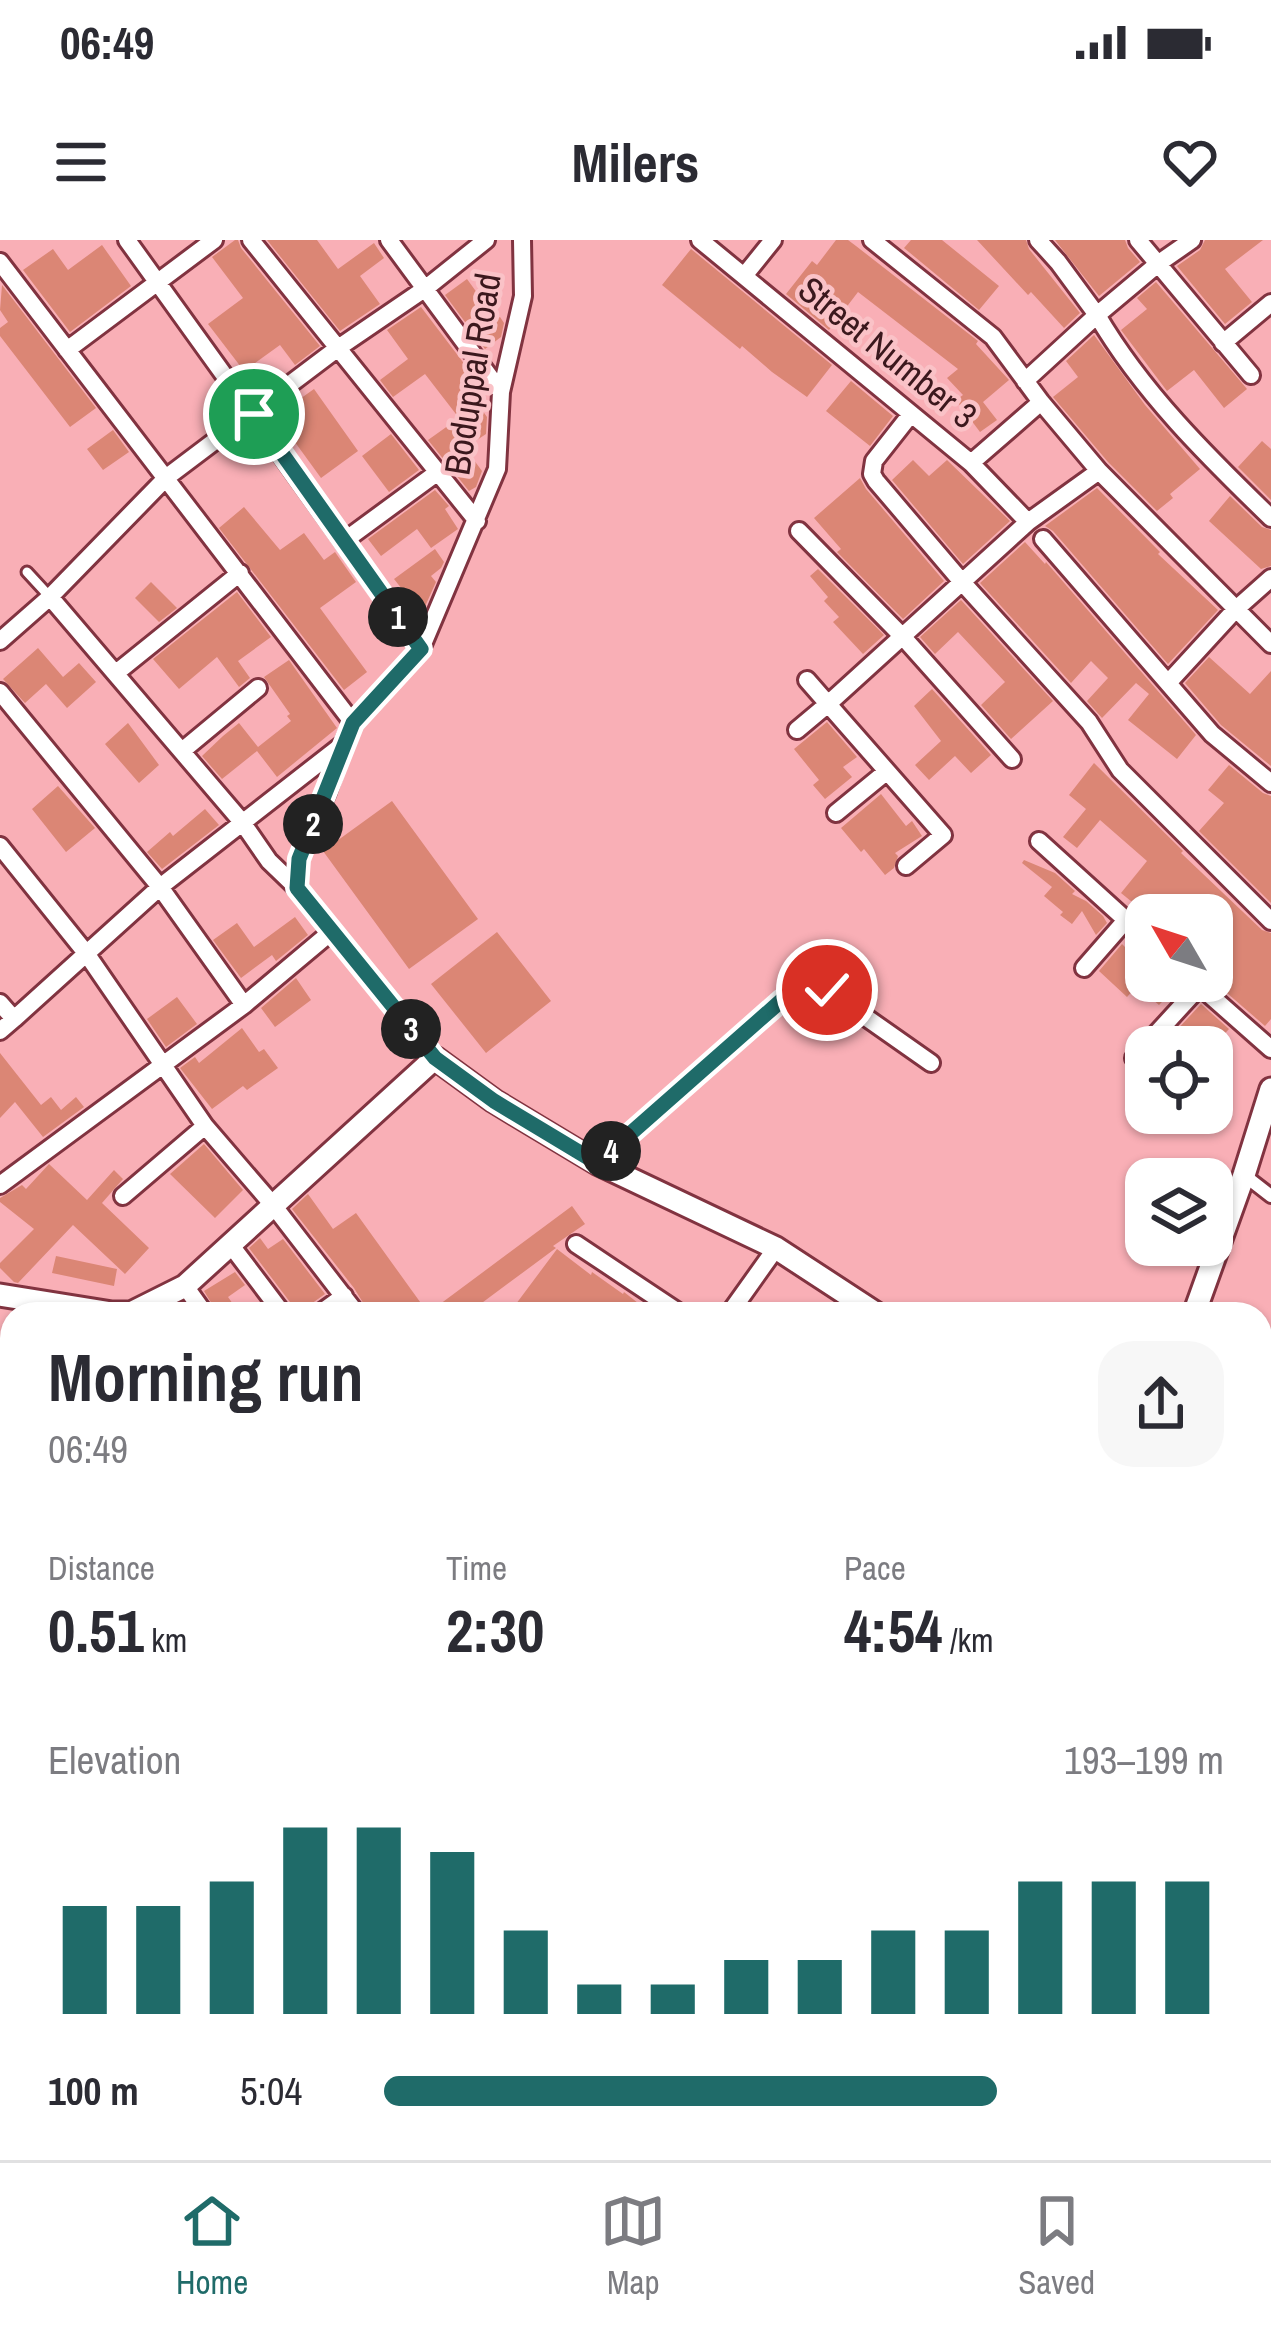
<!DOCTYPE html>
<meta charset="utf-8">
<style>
:root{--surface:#fff;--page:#f7f7f7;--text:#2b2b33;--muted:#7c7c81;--line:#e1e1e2;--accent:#1f6b69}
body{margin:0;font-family:"Archivo Narrow",sans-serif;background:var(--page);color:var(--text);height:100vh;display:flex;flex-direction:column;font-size:45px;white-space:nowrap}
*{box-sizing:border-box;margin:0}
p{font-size:39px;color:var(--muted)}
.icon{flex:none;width:66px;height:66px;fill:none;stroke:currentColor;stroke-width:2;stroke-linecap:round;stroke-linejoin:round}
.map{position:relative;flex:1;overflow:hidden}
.drawer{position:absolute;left:0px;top:1062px;width:1272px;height:858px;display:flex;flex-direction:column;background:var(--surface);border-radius:36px 36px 0 0;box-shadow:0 3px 9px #0004}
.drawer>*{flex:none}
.needle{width:78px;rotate:309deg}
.tools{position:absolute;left:1125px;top:654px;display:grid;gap:24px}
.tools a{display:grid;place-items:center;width:108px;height:108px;border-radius:24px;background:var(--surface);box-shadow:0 3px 9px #0004;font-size:60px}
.pin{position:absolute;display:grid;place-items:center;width:102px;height:102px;color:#fff;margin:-51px;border:6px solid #fff;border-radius:50%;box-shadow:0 3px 12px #0007}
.km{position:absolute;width:60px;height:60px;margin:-30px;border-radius:50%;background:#222;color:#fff;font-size:33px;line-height:60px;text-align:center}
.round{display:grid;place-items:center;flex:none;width:126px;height:126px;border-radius:36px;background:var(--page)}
.headline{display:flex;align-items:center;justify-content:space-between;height:204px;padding:0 48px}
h1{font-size:66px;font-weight:700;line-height:90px}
.figures{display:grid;grid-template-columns:repeat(3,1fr);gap:18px;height:204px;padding:12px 48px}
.figures div{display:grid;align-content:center}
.figures b{font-size:60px;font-weight:700}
.figures small{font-size:33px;font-weight:400}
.figures p{font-size:33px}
.chart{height:336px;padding:24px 48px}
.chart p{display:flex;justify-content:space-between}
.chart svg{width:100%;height:216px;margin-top:12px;stroke:var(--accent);stroke-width:6}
ul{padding:0 48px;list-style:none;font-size:39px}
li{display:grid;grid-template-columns:192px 144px 1fr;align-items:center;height:90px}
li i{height:30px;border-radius:15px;background:var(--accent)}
.status{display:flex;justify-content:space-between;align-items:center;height:84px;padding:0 60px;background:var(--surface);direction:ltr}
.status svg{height:33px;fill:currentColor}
header{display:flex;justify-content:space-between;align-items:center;height:156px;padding:0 48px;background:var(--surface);font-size:54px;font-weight:700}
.dock{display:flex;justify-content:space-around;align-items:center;height:168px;border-top:3px solid var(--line);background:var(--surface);font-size:33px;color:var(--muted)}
.dock a{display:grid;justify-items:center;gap:6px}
.dock .selected{color:var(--accent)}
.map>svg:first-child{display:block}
.building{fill:#db8675}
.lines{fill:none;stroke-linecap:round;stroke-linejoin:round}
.service-casing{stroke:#813340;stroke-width:15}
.pedestrian-casing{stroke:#813340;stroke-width:18}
.minor-casing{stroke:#813340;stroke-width:22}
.tertiary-casing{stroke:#813340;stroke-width:27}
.service{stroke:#fff;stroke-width:9}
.pedestrian{stroke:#fff;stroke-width:12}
.minor{stroke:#fff;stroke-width:16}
.tertiary{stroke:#fff;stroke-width:21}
.route-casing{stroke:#fff;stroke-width:24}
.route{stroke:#1f6b69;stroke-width:15}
.labels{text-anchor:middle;stroke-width:9;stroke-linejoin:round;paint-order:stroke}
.street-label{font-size:36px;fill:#3b181d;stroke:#fac2c7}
</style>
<div class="status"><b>06:49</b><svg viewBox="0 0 49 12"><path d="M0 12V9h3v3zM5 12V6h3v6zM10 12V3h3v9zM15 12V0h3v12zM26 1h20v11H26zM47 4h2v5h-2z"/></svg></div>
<header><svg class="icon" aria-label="menu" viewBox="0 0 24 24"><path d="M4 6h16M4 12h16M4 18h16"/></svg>Milers<svg class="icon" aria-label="heart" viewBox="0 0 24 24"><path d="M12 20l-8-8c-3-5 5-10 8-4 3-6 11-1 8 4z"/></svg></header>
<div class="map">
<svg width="1271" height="1920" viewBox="0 0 1271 1920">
<rect width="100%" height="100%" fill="#f9afb6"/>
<path class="building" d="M235,0H238L241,8L320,106L295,125L280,105L244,131L208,84L243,58L212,17Z
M267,0H317L338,29L374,3L384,18L360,36L380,64L340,91Z
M836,0H848L856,6L978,101L976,104L1009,140L983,162L997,180L980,192L956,160L963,155L947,138L958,129L858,52L829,90L786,54L812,21L817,25Z
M911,0H942L999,46L979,70L904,8Z
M977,0H1026L1029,9L1080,73L1064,88L1031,52L1028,55Z
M1055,0H1125L1128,8L1140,22L1099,56Z
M1205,0H1263L1225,29L1252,62L1225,84L1177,26L1200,10Z
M102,5L131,46L70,92L23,30L53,9L68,30Z
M691,9L832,125L807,157L772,132L742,106L740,109L662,45Z
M467,39L496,79L500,77L504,83L501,97L485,109L445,55Z
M1156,42L1247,149L1224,168L1194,130L1167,151L1121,90L1147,69L1137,58Z
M2,45L96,168L70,187L0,96V88L8,82L0,70Z
M421,67L472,134L465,139L478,158L475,160L487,177L486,194L465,208L482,231L476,247L469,251L428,200L459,178L425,134L393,157L380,140L408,119L387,90Z
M1094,95L1145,165L1200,229L1170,254L1173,258L1157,271L1108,222L1053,157L1078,137L1066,121Z
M851,141L893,176L870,206L826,171Z
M314,149L358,211L321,238L276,176Z
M113,190L129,212L103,230L87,209Z
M391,194L419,230L389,252L362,216Z
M1262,201L1271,209V260L1238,227Z
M913,220L929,236L947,220L1010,281L963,324L892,240Z
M860,238L866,249L944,341L903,379L837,312L841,309L814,278Z
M1097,248L1160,312L1158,314L1218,370L1168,424L1053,291L1045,286Z
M435,250L449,266L445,269L458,289L431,308L417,289L381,316L368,299Z
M1230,256L1262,287L1271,290V326L1261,329L1209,281Z
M244,267L280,310L304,293L324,320L335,312L356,342L320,368L367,432L344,450L219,288Z
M1025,302L1045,324L1046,322L1196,495L1177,519L1128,480L1149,454L1136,443L1102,478L1087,461L1108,438L1091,421L1071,443L980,343Z
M435,309L444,322L441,328L431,336L436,342L423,371L420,366L417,368L394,339Z
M818,329L884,395L863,414L833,382L839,377L824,361L828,357L810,336Z
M151,342L177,368L159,382L135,358Z
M237,352L271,397L238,421L250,438L239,447L217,417L179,449L153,419Z
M961,360L1053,461L1011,499L981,465L1005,442L958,392L935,414L920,397Z
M38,408L63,437L79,423L96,442L67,468L46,444L25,463L3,439Z
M1209,417L1250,454L1271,431V526L1221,485L1185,443Z
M289,420L337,488L277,537L257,511L222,539L202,516L223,496L239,483L258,507L291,481L287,476L290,474L264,437Z
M932,449L991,515L971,533L955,516L929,540L915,525L941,501L914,466Z
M827,482L857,517L843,527L852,537L825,559L813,545L819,540L794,509Z
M128,483L159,525L139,543L105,504Z
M1094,523L1183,611L1181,613L1262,690L1271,693V779L1265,786L1212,740V675H1148L1121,653L1147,621L1100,580L1077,608L1063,597L1086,569L1069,555Z
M1229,525L1263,553L1271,556V663L1199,591L1224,563L1208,550Z
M58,546L95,588L66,612L32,569Z
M881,554L906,586L912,581L922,596L895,613L898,616L894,628L885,635L864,609L861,612L841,588Z
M392,561L478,679L409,729L323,611Z
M205,569L219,585L162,629L147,612L170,592L173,596Z
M1024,620L1055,633L1075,651L1072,654L1086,661L1103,676L1107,683L1096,695L1082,671L1072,684L1060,675L1063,672L1044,656L1052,647L1022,623Z
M295,677L308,695L276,721L272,715L241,738L213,700L237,683L254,707Z
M497,692L551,761L486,813L431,744Z
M1122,704L1146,728V741H1182L1159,765L1137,746L1127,757L1099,731Z
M296,738L311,760L275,787L261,768Z
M177,757L197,784L166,807L147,779Z
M1201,764L1229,789L1219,800L1217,798L1209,807H1161Z
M242,788L259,812L264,809L278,828L247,850L243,846L212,869L180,828L195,817L199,823Z
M0,813L41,865L51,857L61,870L76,857L84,867L43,897L15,862L0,878Z
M204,904L243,950L215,978L170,934Z
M49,924L87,960L114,930L123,939L102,963L149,1008L125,1034L73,985L18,1043L14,1042L0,1028V1023L34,989L0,962V958L22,945L26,949Z
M308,954L333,989L356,973L428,1073L572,966L585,984L553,1006L556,1008L467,1074H370L354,1048L292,969Z
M260,998L268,1009L283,999L325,1054L311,1064L306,1074H296L293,1066L249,1008Z
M557,1009L591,1035L592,1032L623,1054L624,1052L652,1074H521L513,1068Z
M56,1016L117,1029L114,1046L52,1033Z
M235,1032L245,1045L228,1057L240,1074H218L204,1051Z"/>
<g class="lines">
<g class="service-casing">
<path id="service" d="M27,332L50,357"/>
</g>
<g class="pedestrian-casing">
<path id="pedestrian" d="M1244,935L1271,956"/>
</g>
<g class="minor-casing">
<path id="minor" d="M127,0L421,409
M251,0L477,281
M389,0L501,152
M700,0L971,223L1028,282
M872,0L993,97L1041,162L1099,231L1271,404
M1138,0L1251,135
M1192,0L1159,23L1097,75C1142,152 1207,216 1271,278
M0,22L353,483
M744,36L773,0
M1223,103L1271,63
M67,110L214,0
M1025,141L1097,75L1058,22L1038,0
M911,174L874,221L872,234L876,241L962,342L1089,482L1120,530L1271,681
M971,223L1041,162
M799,291L903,397L1012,519
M1043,299L1212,494L1271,543
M344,301L438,232
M50,357L242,582L269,621L297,648
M0,401L50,357L167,237L338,108L426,48L486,0
M116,433L240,333
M1168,443L1235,370L1271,338
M0,452L160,647L244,765
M797,490L828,464L807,440
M182,511L258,448
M836,573L886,532
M1039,601L1146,698
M0,606L86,713L205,886L273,965L357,1074
M906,626L943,595L828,464L1028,282L1099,231
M1084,728L1126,680
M1194,741L1271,809
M0,763L14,779L160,647L342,505
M0,791L14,779
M435,818L297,648L299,619L327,552L343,505L353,483L421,409L497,229L501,152L523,56L522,0
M1134,818L1200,746
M597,923L782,760L813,744L827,750L931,823
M0,945L244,765L331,692
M123,956L205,886
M230,1004L283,1074
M576,1004L681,1074
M185,1046L205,1074
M319,1074L344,1056
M729,1074L776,1008
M0,1112L12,1131
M1260,1113L1271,1102
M0,1150L12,1146
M1260,1175L1271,1183
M0,1214L12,1209
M0,1322L12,1312
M1260,1531L1271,1522
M0,1579L12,1572
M0,1675L12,1692
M0,1715L12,1705
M1260,1742L1271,1753
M0,1791L12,1781
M0,1873L12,1864
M146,1908L154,1920
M338,1908L345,1920
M428,1908L437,1920
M935,1908L942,1920
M1131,1908L1139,1920
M1228,1908L1235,1920
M0,1917L2,1920
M47,1920L58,1908
M104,1920L114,1908
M363,1920L379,1908
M555,1920L574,1908
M709,1920L727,1908
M849,1920L866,1908
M1015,1920L1034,1908"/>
</g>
<g class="tertiary-casing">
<path id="tertiary" d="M0,1055L112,1073H131L185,1046L435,818L494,861L597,923L776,1008L877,1074
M1194,1074L1244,935L1271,849
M1260,1413L1271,1428
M732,1908L741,1920
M752,1908L761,1920
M1255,1920L1271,1907"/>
</g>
<use href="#service" class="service"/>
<use href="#pedestrian" class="pedestrian"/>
<use href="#minor" class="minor"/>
<use href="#tertiary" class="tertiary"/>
</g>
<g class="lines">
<g class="route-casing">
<path id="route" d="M254,174L421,409L353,483L299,619L297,648L435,818L494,861L597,923L782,760L813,743L827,750"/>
</g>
<use href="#route" class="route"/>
</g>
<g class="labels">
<g class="street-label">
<text transform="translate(888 112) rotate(39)" y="13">Street Number 3</text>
<text transform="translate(472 134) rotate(-81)" y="13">Boduppal Road</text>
</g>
</g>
</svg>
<div class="tools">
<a><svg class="needle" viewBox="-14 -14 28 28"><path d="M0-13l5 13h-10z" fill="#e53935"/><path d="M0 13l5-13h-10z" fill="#7c7c81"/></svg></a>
<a><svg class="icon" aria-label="locate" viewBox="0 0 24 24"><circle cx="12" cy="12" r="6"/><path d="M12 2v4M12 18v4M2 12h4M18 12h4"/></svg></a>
<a><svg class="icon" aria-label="layers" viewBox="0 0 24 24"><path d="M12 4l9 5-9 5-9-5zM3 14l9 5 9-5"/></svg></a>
</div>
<div class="pin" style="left:254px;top:174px;background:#1e9e55"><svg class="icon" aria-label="arrive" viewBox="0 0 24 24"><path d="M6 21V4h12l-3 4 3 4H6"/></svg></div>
<div class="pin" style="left:827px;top:750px;background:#d93025"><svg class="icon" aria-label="check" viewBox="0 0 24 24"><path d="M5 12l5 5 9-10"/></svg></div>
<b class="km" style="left:398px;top:377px">1</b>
<b class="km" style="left:313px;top:584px">2</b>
<b class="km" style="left:411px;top:789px">3</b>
<b class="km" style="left:611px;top:911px">4</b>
<section class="drawer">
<div class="headline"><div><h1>Morning run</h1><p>06:49</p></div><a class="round"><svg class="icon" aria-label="share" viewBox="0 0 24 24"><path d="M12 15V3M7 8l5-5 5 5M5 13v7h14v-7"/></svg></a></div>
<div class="figures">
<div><p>Distance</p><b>0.51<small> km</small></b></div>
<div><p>Time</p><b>2:30</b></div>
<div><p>Pace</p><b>4:54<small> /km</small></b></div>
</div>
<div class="chart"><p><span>Elevation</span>193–199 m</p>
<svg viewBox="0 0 160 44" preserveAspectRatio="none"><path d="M5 44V22M15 44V22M25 44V17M35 44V6M45 44V6M55 44V11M65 44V27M75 44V38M85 44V38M95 44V33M105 44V33M115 44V27M125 44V27M135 44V17M145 44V17M155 44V17"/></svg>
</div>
<ul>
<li><b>100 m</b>5:04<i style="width:73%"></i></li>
</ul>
</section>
</div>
<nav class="dock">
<a class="selected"><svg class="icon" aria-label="home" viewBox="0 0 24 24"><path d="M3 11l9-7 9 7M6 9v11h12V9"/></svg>Home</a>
<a><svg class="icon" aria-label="map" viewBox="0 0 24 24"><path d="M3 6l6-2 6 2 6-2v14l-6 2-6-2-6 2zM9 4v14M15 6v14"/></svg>Map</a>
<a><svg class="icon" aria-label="saved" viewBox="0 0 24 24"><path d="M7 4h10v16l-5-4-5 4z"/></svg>Saved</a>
</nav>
